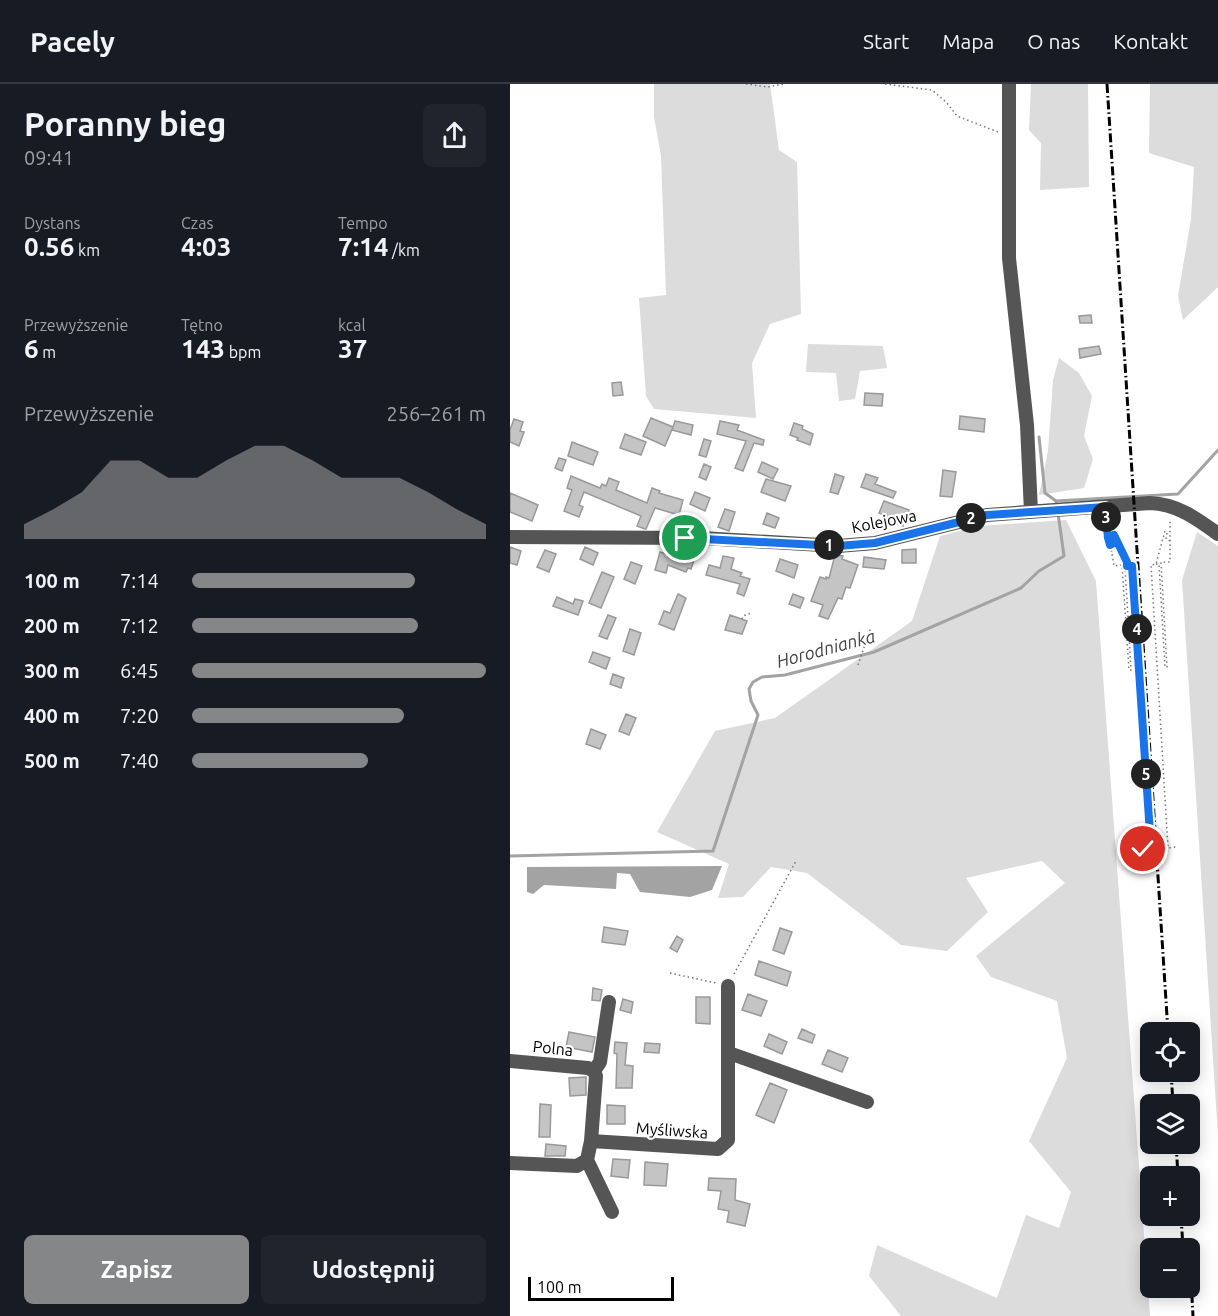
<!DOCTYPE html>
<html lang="pl">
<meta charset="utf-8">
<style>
:root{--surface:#171b24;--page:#20242c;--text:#f1f3f6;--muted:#9ea1a6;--line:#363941;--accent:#858687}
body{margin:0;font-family:Ubuntu,sans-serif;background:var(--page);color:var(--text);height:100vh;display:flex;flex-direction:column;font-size:22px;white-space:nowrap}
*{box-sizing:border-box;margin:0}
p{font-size:20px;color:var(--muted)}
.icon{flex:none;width:33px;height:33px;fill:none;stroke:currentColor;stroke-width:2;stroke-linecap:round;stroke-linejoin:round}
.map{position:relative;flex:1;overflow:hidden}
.side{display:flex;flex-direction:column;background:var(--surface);width:510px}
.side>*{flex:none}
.controls{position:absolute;left:630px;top:938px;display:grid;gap:12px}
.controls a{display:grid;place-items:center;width:60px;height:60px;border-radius:9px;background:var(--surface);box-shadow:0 3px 15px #0003;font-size:30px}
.scale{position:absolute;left:18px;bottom:15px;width:146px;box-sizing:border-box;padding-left:6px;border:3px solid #000;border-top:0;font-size:16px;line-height:21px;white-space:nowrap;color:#000;-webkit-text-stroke:4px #fff;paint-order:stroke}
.pin{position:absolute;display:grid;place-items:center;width:51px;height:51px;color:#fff;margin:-26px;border:3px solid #fff;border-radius:50%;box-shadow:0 2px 6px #0007}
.km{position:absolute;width:30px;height:30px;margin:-15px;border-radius:50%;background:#222;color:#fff;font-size:16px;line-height:30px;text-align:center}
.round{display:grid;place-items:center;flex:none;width:63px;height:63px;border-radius:9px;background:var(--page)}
.headline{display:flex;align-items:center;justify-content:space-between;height:102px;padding:0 24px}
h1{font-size:33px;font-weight:700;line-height:45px}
.stats{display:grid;grid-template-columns:repeat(3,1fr);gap:9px;height:102px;padding:6px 24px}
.stats div{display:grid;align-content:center}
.stats b{font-size:26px;font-weight:700}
.stats small{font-size:16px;font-weight:400}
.stats p{font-size:16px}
.chart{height:168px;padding:12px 24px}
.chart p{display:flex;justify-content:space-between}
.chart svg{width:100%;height:108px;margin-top:6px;fill:var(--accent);opacity:.7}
.action{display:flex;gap:12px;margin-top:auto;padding:12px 24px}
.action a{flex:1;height:69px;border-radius:9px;background:var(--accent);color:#fff;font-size:24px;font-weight:700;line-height:69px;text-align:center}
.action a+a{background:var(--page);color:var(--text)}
ul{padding:0 24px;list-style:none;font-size:20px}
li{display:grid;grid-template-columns:96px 72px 1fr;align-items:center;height:45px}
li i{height:15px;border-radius:8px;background:var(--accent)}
header{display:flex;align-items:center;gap:36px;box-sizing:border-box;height:84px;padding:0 30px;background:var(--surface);border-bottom:2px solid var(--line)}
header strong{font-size:28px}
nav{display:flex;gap:33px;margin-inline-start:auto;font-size:21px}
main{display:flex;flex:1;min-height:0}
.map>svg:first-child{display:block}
.green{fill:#dcdcdc}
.water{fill:#a3a3a3}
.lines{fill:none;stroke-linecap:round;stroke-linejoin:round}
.stream{stroke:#a3a3a3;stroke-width:3}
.building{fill:#c4c4c4;stroke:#999;stroke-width:1.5}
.path{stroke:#777;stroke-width:1.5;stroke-dasharray:1.5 3;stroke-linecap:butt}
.minor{stroke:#555;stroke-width:14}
.rail{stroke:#000;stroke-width:3;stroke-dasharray:9 3 1.5 3;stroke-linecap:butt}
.route-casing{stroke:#fff;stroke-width:12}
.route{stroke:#1a73e8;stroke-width:8}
.labels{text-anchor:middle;stroke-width:4.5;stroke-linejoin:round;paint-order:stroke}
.street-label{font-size:16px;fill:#000;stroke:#fff}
.water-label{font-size:18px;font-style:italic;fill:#444;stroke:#fff}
</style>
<header>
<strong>Pacely</strong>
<nav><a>Start</a><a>Mapa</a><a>O nas</a><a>Kontakt</a></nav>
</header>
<main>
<section class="side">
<div class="headline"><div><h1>Poranny bieg</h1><p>09:41</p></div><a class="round"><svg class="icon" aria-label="share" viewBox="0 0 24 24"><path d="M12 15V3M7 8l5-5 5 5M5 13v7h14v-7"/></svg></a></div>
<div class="stats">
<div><p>Dystans</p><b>0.56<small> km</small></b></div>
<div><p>Czas</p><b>4:03</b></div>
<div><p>Tempo</p><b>7:14<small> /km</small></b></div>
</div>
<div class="stats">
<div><p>Przewyższenie</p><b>6<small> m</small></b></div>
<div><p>Tętno</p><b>143<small> bpm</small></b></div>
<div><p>kcal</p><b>37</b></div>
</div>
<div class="chart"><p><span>Przewyższenie</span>256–261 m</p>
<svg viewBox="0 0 160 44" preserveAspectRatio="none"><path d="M0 44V38L10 32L20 25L30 12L40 12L50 19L60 19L70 12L80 6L90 6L100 12L110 19L120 19L130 19L140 25L150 32L160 38V44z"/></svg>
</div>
<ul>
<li><b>100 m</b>7:14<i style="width:76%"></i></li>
<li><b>200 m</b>7:12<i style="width:77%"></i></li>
<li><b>300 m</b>6:45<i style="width:100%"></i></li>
<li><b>400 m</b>7:20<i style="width:72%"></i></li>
<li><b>500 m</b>7:40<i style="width:60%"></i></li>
</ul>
<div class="action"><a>Zapisz</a><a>Udostępnij</a></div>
</section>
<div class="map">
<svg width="708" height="1232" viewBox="0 0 708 1232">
<rect width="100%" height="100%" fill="#fff"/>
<path class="green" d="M144,0H260L269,66L287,78L291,230L260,240L242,279L246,334L144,325L136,312L129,214L156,211L151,72L144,33Z
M521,0H578L579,103L530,106L531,59L519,46Z
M640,0H708V203L673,236L668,212L681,135L684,83L639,69Z
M298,260L373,262L377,284L350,287L345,315L329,317L326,289L296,288Z
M549,274L569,289L582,312L574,352L583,375L574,404L529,411L538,367L543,296Z
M556,436L586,497L640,1232H391L359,1192L367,1161L487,1214L516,1131L549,1144L561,1108L519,1057L557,974L547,917L481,893L466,872L555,799L532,777L456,794L478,828L437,867L391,861L297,789L261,783L233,813L208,814L219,780L147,748L205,647L265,634L402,537L430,452L469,442Z
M687,448L708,462V1052L672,496Z"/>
<path class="water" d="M212,782L202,806L180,813L130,808L120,790L107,789L106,805L34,801L23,810L17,808V783Z"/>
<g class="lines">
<path class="stream" d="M529,353L535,409L546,417
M547,423L546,417L668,410L708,366
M0,772L203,767L248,631L241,617L239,605L243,598L252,593L275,591L364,568L511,504L529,487L554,472L548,429"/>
</g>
<path class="building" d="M581,231L582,239H570L569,232Z
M589,262L591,270L570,274L569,265Z
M111,298L113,311L103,312L102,299Z
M355,309L373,310L372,322L354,321Z
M450,332L475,335L474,348L449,345Z
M141,334L163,343L155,362L133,352Z
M4,335L13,338L10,347L14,348L9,362L0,358V346Z
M165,337L183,341L181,351L162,346Z
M210,337L229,341L227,346L254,356L253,361L244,359L233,387L225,384L236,357L207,350Z
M284,339L293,342L292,345L303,350L300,361L287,356L288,354L280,351Z
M115,350L136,358L131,371L110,364Z
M194,355L201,357L196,373L189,371Z
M62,358L88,368L83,381L58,372Z
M49,374L56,376L52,387L45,384Z
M252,378L268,385L263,395L248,388Z
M194,380L201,383L196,396L189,393Z
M433,386L446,388L442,413L430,412Z
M325,390L334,393L328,410L320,408Z
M356,390L368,394L365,400L386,408L383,414L351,403Z
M61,392L90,404L92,400L96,402L99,394L109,398L106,406L137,419L142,404L150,407L149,409L173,416L169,431L145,424L136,445H135L127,442L131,432L74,408L69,421L73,423L69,433L54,427L62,406L57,404Z
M256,395L281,402L275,417L251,408Z
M185,408L200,414L195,427L180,420Z
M0,409L28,421L22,437L0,428Z
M374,417L399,426L393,442L382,438L383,435L369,429Z
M215,425L225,428L219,447L208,443Z
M257,429L269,434L265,444L253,440Z
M0,463L11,467L7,481L0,479Z
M75,463L88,469L83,481L70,475Z
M406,465V479H392V466Z
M35,466L46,470L39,488L27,483Z
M150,468L174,475L176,469L185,473L181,485L178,484L176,488L158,481L156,489L145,486Z
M325,471L333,472L332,475L348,481L340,504L336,503L332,515L328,514L318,535L309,532L313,521L301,517L310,493L316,495V493L319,494Z
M213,472L224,474L221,485L232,489L230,492L240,495L234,512L227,509L230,500L196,491L199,481L210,484Z
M354,473L376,476L374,485L353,483Z
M270,475L288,481L284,494L266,487Z
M121,478L132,482L125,500L114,495Z
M92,488L104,493L91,524L79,519Z
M168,510L176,514L164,546L149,540L154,527L160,529Z
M283,510L294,514L290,524L279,520Z
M47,513L63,520L65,515L73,517L68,531L43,522Z
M98,531L106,534L97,555L89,552Z
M220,531L237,537L232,550L215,546Z
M120,545L131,549L124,571L113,567Z
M83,568L100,574L96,585L79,578Z
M103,590L114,594L111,604L100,600Z
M116,630L126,634L119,651L109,647Z
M81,645L96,651L90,665L76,660Z
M94,843L118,847L115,861L92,858Z
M270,844L282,848L274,870L263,866Z
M167,852L173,856L167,868L160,864Z
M249,877L281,888L277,902L245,891Z
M83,904L92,906L90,917L82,916Z
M238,910L257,917L251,932L232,926Z
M186,913H200V940L186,939Z
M113,915L123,918L121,929L110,926Z
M292,945L305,951L302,959L288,954Z
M59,948L85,953L82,968L56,963Z
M259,950L277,958L272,970L254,962Z
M105,958L117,959L115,981L123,982L122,1004H106L107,970L104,969Z
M135,959L150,960L149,969L134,968Z
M318,966L338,974L332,988L312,980Z
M76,993V1011L60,1012L59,994Z
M260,999L277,1006L264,1039L246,1031Z
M30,1020L41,1021L40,1053H29Z
M97,1021L115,1022V1040H97Z
M36,1060L56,1062L55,1072H35Z
M103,1075L120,1076L118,1094L101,1092Z
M135,1078L158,1080L156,1102L134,1101Z
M199,1094L226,1095L225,1116L240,1120L235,1142L217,1138L219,1127L208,1125L211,1107L198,1106Z"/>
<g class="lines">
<path class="path" d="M236,0L258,3L274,0
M375,0L422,6L436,18L447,32L488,48
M596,435L604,482L612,481L619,586H621L615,482H617
M660,457L656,455L657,449L655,447L646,480L641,481L658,764L666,763
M600,461L604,459L601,454L604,451L617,478V482H622L641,765H633
M646,480H649L655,583H657L651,478H660V435
M232,535L233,532L241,529
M348,581L361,543
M160,889L206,899
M224,890L286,777"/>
<path class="minor" d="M499,0V174L517,341L521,428
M0,453L191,454L328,462L365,459L477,431L640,419C667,420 686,434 708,450
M219,969L357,1018
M0,977L78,984L84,987L86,992L81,1057L77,1076L67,1082L0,1079
M84,987L90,978L99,918
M81,1057L208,1065L218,1056V902
M77,1076L102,1128"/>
<path class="rail" d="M597,0L658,948
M661,987L663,1020
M666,1059L668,1092
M671,1131L673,1164
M680,1177L683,1232"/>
</g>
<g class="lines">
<g class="route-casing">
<path id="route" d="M175,454L328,462L365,459L477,431L595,423L598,454L600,461L604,459L601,454L604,451L617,478V482H622L641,765H633"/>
</g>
<use href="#route" class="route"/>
</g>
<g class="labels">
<g class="street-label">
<text transform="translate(374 437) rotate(-11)" y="6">Kolejowa</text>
<text transform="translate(43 964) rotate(6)" y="6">Polna</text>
<text transform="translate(162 1046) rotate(4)" y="6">Myśliwska</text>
</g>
<g class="water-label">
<text transform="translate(316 565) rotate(-15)" y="6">Horodnianka</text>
</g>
</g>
</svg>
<div class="controls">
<a><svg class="icon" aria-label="locate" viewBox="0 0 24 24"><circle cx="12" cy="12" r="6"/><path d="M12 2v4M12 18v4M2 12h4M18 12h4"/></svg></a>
<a><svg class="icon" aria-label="layers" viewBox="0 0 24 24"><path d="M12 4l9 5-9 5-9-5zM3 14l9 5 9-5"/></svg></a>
<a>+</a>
<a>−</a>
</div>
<div class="scale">100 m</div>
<div class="pin" style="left:175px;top:454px;background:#1e9e55"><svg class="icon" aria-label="arrive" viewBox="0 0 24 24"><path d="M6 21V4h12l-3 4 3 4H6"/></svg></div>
<div class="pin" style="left:633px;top:765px;background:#d93025"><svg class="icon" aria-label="check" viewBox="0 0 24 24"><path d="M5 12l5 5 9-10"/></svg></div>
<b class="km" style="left:319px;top:461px">1</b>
<b class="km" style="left:461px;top:434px">2</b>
<b class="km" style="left:596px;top:433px">3</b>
<b class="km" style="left:627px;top:545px">4</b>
<b class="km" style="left:636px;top:690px">5</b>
</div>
</main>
